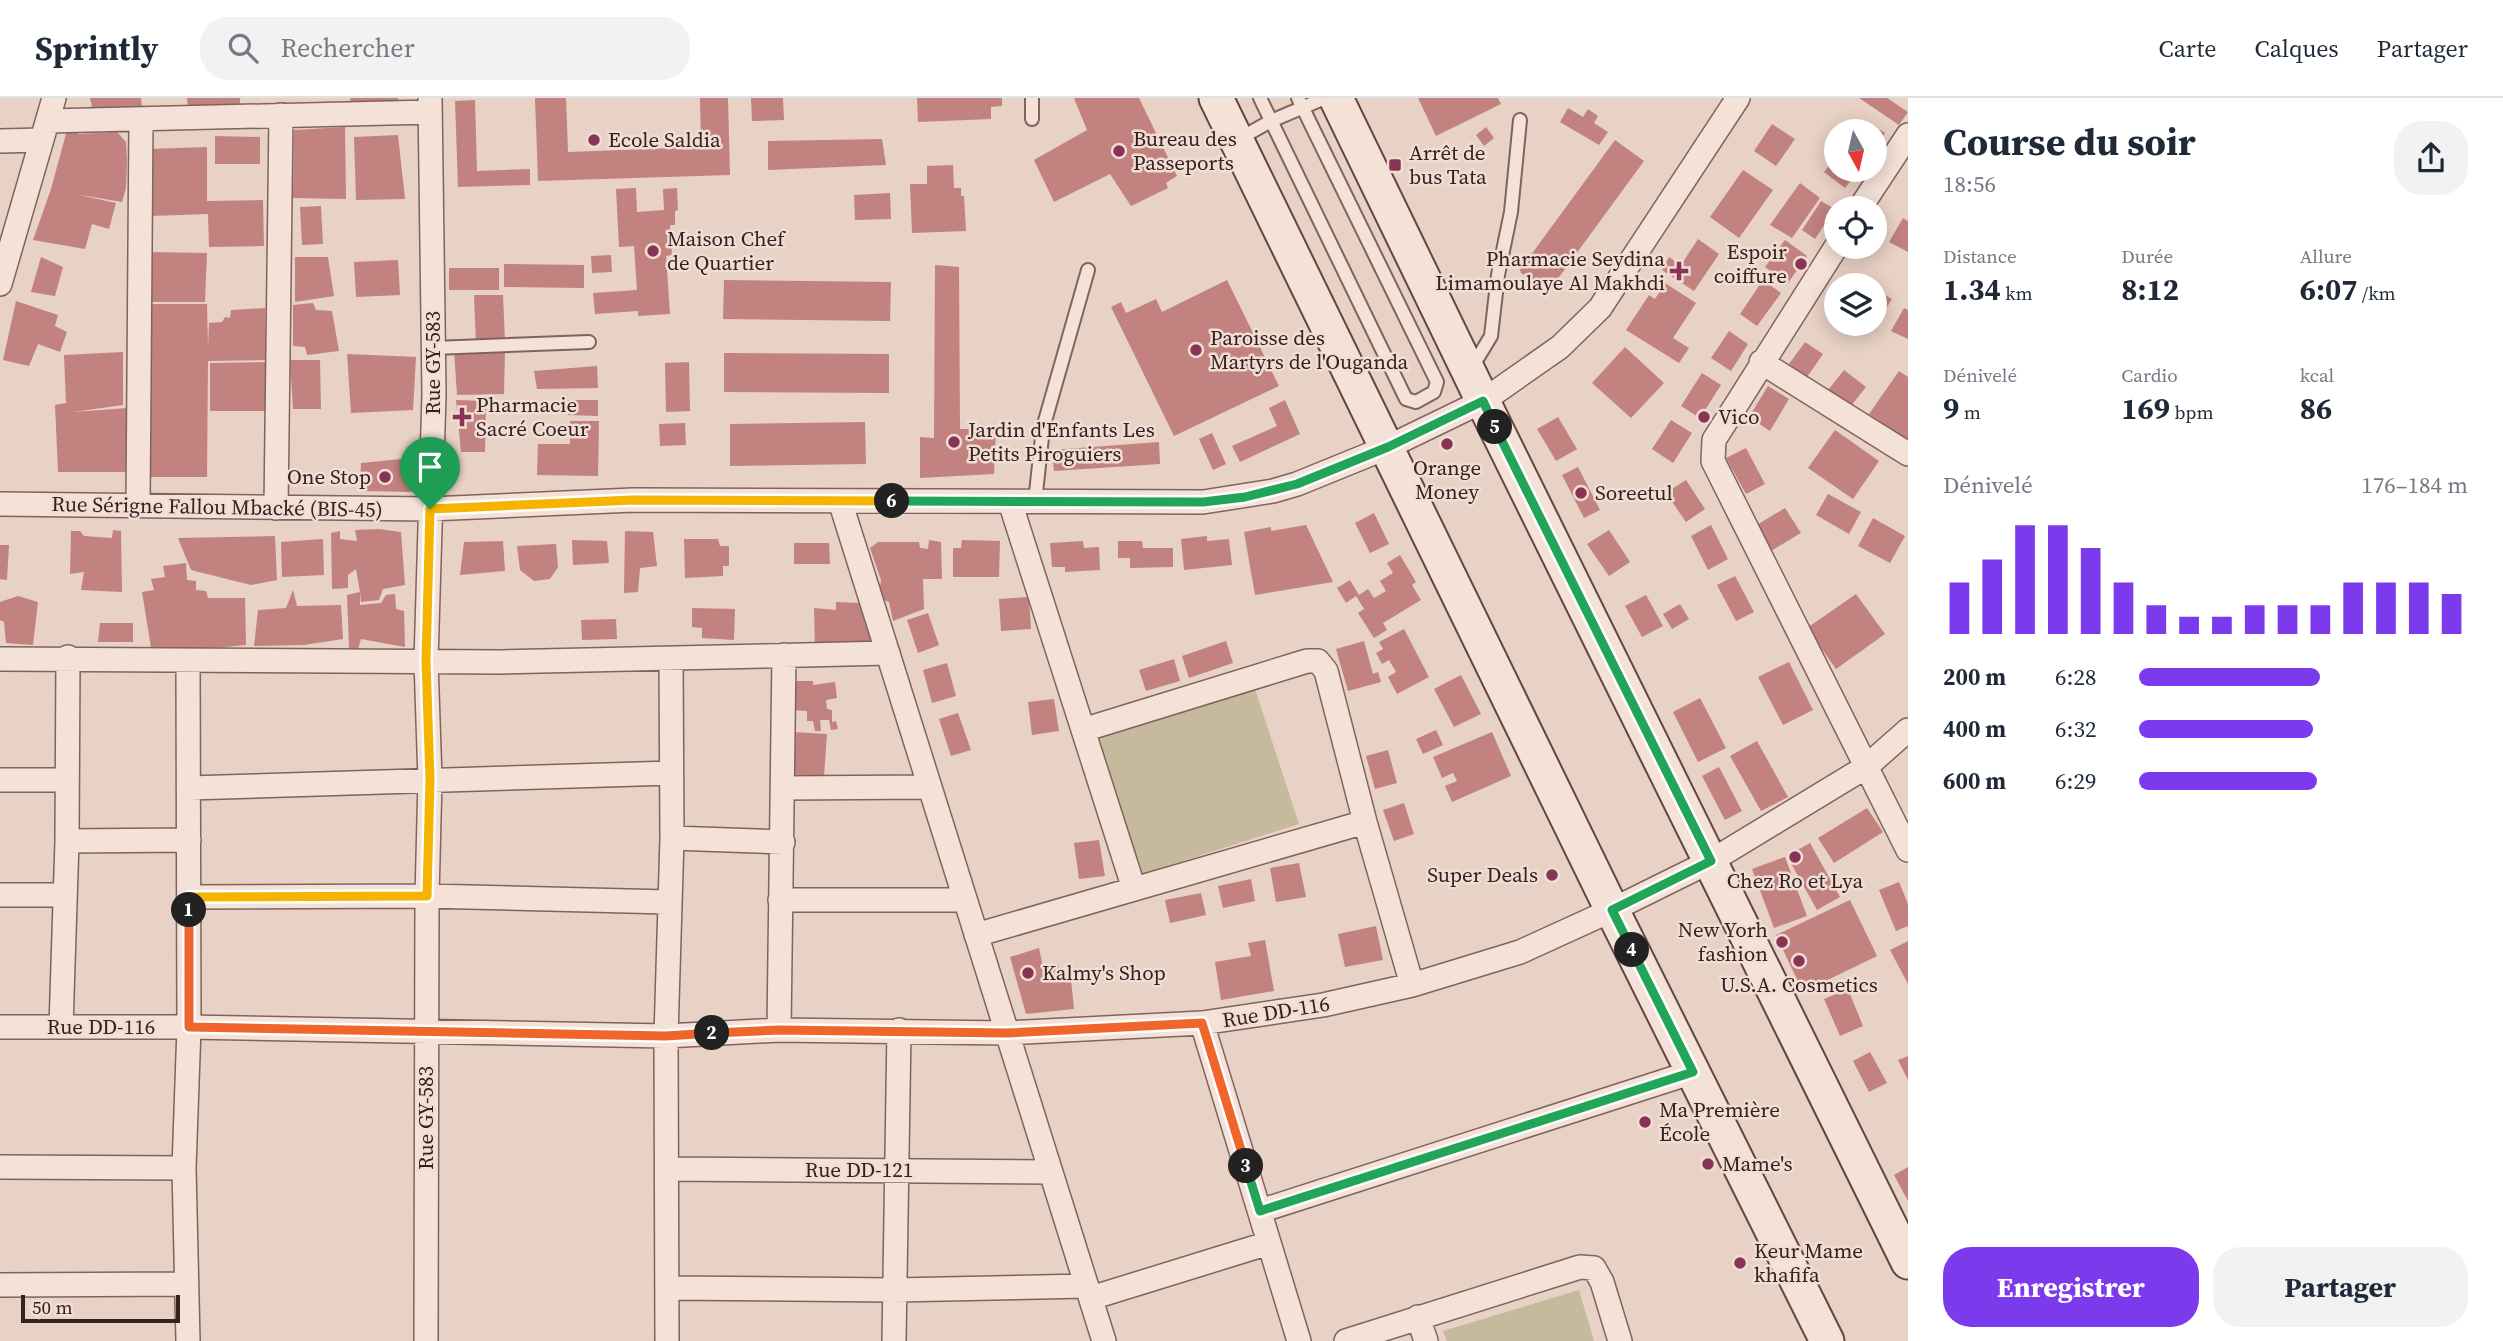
<!DOCTYPE html>
<html lang="fr">
<meta charset="utf-8">
<style>
:root{--surface:#fff;--page:#f2f2f3;--text:#1f2937;--muted:#747a83;--line:#e0e1e3;--accent:#7c3aed}
body{margin:0;font-family:"Source Serif 4",serif;background:var(--page);color:var(--text);height:100vh;display:flex;flex-direction:column;font-size:26px;white-space:nowrap}
*{box-sizing:border-box;margin:0}
p{font-size:23px;color:var(--muted)}
.icon{flex:none;width:38px;height:38px;fill:none;stroke:currentColor;stroke-width:2;stroke-linecap:round;stroke-linejoin:round}
.map{position:relative;flex:1;overflow:hidden}
.sheet{display:flex;flex-direction:column;background:var(--surface);width:595px}
.sheet>*{flex:none}
.needle{width:46px;rotate:172deg}
.tools{position:absolute;left:1824px;top:21px;display:grid;gap:14px}
.tools a{display:grid;place-items:center;width:63px;height:63px;border-radius:50%;background:var(--surface);box-shadow:0 4px 18px #0003;font-size:35px}
.scale{position:absolute;left:21px;bottom:18px;width:159px;box-sizing:border-box;padding-left:7px;border:4px solid #332220;border-top:0;font-size:19px;line-height:24px;white-space:nowrap;color:#332220;-webkit-text-stroke:5px #f1ddd4;paint-order:stroke}
.pin{position:absolute;display:grid;place-items:center;width:60px;height:60px;color:#fff;margin:-72px -30px;border-radius:50% 50% 50% 0;rotate:-45deg;box-shadow:0 0 7px #0007}
.pin .icon{rotate:45deg}
.km{position:absolute;width:35px;height:35px;margin:-18px;border-radius:50%;background:#222;color:#fff;font-size:19px;line-height:35px;text-align:center}
.round{display:grid;place-items:center;flex:none;width:74px;height:74px;border-radius:28px;background:var(--page)}
.summary{display:flex;align-items:center;justify-content:space-between;height:119px;padding:0 35px}
h1{font-size:38px;font-weight:700;line-height:52px}
.stats{display:grid;grid-template-columns:repeat(3,1fr);gap:10px;height:119px;padding:7px 35px}
.stats div{display:grid;align-content:center}
.stats b{font-size:30px;font-weight:700}
.stats small{font-size:19px;font-weight:400}
.stats p{font-size:19px}
.chart{height:196px;padding:14px 35px}
.chart p{display:flex;justify-content:space-between}
.chart svg{width:100%;height:126px;margin-top:7px;stroke:var(--accent);stroke-width:6}
.cta{display:flex;gap:14px;margin-top:auto;padding:14px 35px}
.cta a{flex:1;height:80px;border-radius:28px;background:var(--accent);color:#fff;font-size:28px;font-weight:700;line-height:80px;text-align:center}
.cta a+a{background:var(--page);color:var(--text)}
ul{padding:0 35px;list-style:none;font-size:23px}
li{display:grid;grid-template-columns:112px 84px 1fr;align-items:center;height:52px}
li i{height:18px;border-radius:9px;background:var(--accent)}
header{display:flex;align-items:center;gap:42px;box-sizing:border-box;height:98px;padding:0 35px;background:var(--surface);border-bottom:2px solid var(--line)}
header strong{font-size:33px}
nav{display:flex;gap:38px;margin-inline-start:auto;font-size:24px}
.search{width:490px;height:63px;background:var(--page);display:flex;align-items:center;gap:18px;box-sizing:border-box;padding:0 24px;border-radius:28px;color:var(--muted);font-size:26px}
main{display:flex;flex:1;min-height:0}
.map>svg:first-child{display:block}
.green{fill:#c5ba9b}
.building{fill:#c18280}
.lines{fill:none;stroke-linecap:round;stroke-linejoin:round}
.lane-casing{stroke:#81635e;stroke-width:16}
.street-casing{stroke:#81635e;stroke-width:26}
.secondary-casing{stroke:#634541;stroke-width:37}
.lane{stroke:#f4e1d7;stroke-width:12}
.street{stroke:#f4e1d7;stroke-width:23}
.secondary{stroke:#f4e1d7;stroke-width:33}
.split-1-casing{stroke:#fff;stroke-width:14}
.split-2-casing{stroke:#fff;stroke-width:14}
.split-3-casing{stroke:#fff;stroke-width:14}
.split-4-casing{stroke:#fff;stroke-width:14}
.split-5-casing{stroke:#fff;stroke-width:14}
.split-6-casing{stroke:#fff;stroke-width:14}
.split-7-casing{stroke:#fff;stroke-width:14}
.split-1{stroke:#f5b400;stroke-width:9}
.split-2{stroke:#f0652b;stroke-width:9}
.split-3{stroke:#f0652b;stroke-width:9}
.split-4{stroke:#22a559;stroke-width:9}
.split-5{stroke:#22a559;stroke-width:9}
.split-6{stroke:#22a559;stroke-width:9}
.split-7{stroke:#f5b400;stroke-width:9}
.poi-dot{fill:#883555;stroke:#f1ddd4;stroke-width:2.5}
.labels{text-anchor:middle;stroke-width:5;stroke-linejoin:round;paint-order:stroke}
.poi-label{font-size:21px;fill:#332220;stroke:#f1ddd4;text-anchor:start}
.street-label{font-size:21px;fill:#332220;stroke:#f1ddd4}
</style>
<header>
<strong>Sprintly</strong>
<div class="search"><svg class="icon" aria-label="search" viewBox="0 0 24 24"><circle cx="10" cy="10" r="6"/><path d="M15 15l6 6"/></svg>Rechercher</div>
<nav><a>Carte</a><a>Calques</a><a>Partager</a></nav>
</header>
<main>
<div class="map">
<svg width="1908" height="1243" viewBox="0 0 1908 1243">
<rect width="100%" height="100%" fill="#e8d1c5"/>
<path class="green" d="M1253,585L1299,726L1139,777L1094,636Z
M1579,1192L1594,1243H1447L1443,1233Z"/>
<path class="building" d="M90,0H141L142,10L92,9Z
M187,0H240V10L188,11Z
M350,0H398V2L351,6Z
M535,0H566L568,54L701,49L700,0H728L730,77L538,83Z
M751,0H783L784,22L752,23Z
M917,0H1002V8L991,9V21L918,24Z
M1074,0H1139L1177,78L1166,85L1168,90L1131,108L1110,76L1054,104L1034,62L1087,32Z
M1418,0H1498L1501,6L1436,38Z
M1859,0H1887L1908,14L1899,27Z
M475,2L477,73L530,71V87L458,89L455,3Z
M1568,10L1583,19L1588,11L1598,18L1594,25L1608,34L1599,47L1560,24Z
M1864,22L1885,35L1874,51V33H1857Z
M1772,26L1795,41L1776,68L1754,53Z
M345,29L346,101L293,100L294,32Z
M1486,29L1494,40L1484,48L1476,37Z
M78,30V36L117,34L126,44L127,63L126,90L122,104L75,96L116,105L109,131L92,126L85,151L33,142L51,91L67,32Z
M398,37L405,101L356,102L354,39Z
M215,38L260,39V66H215Z
M882,41L886,67L768,72V43Z
M1615,42L1644,63L1549,193L1521,175L1520,172Z
M207,49V103L263,102L264,148L209,149L208,116L150,118L148,51Z
M1836,59V72H1859L1845,90L1824,74Z
M953,67L954,90H961V98H964L966,133L912,135L910,86H927V68Z
M1743,72L1773,92L1739,140L1710,119Z
M1800,85L1820,100L1792,140L1770,127Z
M636,90L637,114L664,112L663,91L677,90L678,112L675,113V127H670L672,157L666,158L670,216L638,218V213L595,216L593,195L637,192L634,148L619,149L616,91Z
M890,95L891,121L855,122L854,97Z
M1821,103L1835,111L1815,141L1802,132Z
M321,108L323,146L302,147L300,109Z
M1903,120L1908,123V154L1889,144Z
M1698,141L1719,156L1694,193L1662,172L1669,159L1681,167Z
M1785,142L1807,158L1788,185L1765,169Z
M148,154L207,155L205,204H147Z
M611,157L612,174L592,175L591,158Z
M41,159L63,169L55,198L31,194Z
M295,159H328L334,198L295,204Z
M398,162L400,197L356,199L354,164Z
M504,166L584,167V190L504,189Z
M935,167L959,169L960,331H996L994,376L920,380V339L934,340Z
M449,170H499V192H449Z
M724,182L891,184L890,223L723,221Z
M1227,182L1279,288L1174,338L1111,209L1121,204L1126,215L1156,201L1162,214Z
M1763,182L1781,195L1757,228L1740,216Z
M1665,185L1696,205L1673,240L1689,250L1679,265L1626,232L1649,197L1655,201Z
M1883,196L1892,201L1881,219L1874,215V210Z
M474,197H503L505,243L476,245Z
M16,203L58,217L55,228L67,234L60,254L38,246L29,268L3,262Z
M313,205L316,212L332,213L339,253L307,257L305,249L293,248V207Z
M147,206H207L208,249L209,225L222,224L225,219L230,220L231,212L265,210L266,262L208,263L207,379H151V260Z
M1904,210L1908,212V241L1891,233Z
M1729,233L1748,246L1731,273L1711,260Z
M1805,244L1823,256L1807,279L1789,266Z
M1625,249L1664,285L1631,320L1592,285Z
M505,250L504,296L457,297L454,253Z
M123,254V307L73,314L128,310V374H58L55,307L66,305L64,257Z
M724,255L889,256V295L724,294Z
M347,256L416,259L413,312L351,315Z
M290,262H320L321,311H293Z
M267,264V313H210V265Z
M689,264L690,313L666,314L665,265Z
M597,268L598,290L537,291L534,273Z
M1844,272L1866,289L1847,313L1825,296Z
M1899,273L1908,279V343L1869,316Z
M1702,275L1721,287L1700,320L1681,308Z
M1768,288L1789,301L1770,333L1749,319Z
M456,302L486,303L485,354H461Z
M568,302H598V318L568,317Z
M1285,302L1300,336L1240,364L1232,348L1277,328L1269,310Z
M1558,319L1577,351L1556,363L1537,331Z
M1671,322L1692,335L1673,365L1652,351Z
M570,323H599L598,378L537,377L538,346H570Z
M865,324L866,366L730,368V326Z
M685,325L686,347L660,348L659,326Z
M1835,332L1879,363L1853,401L1808,370Z
M1212,335L1226,366L1213,372L1199,341Z
M1159,344L1160,366L1054,373L1052,352Z
M1746,350L1765,386L1746,396L1726,360Z
M411,360V394L360,393L361,365Z
M1578,369L1600,412L1584,420L1562,377Z
M1686,382L1705,411L1686,424L1666,395Z
M1828,396L1861,414L1849,436L1816,417Z
M1785,410L1801,435L1771,453L1755,428Z
M1374,415L1389,446L1370,455L1355,425Z
M1873,420L1905,438L1890,465L1858,448Z
M1306,427L1333,484L1255,497L1244,434L1271,429V433Z
M1711,427L1728,461L1708,472L1691,438Z
M379,431L401,434L405,487L383,491L379,502L361,504L360,494V507L381,505L386,497L395,496L396,511L404,513L405,549L361,541L358,551L349,550L347,497L360,494L356,471L348,477V490L332,491L331,435L340,433V441L357,443L355,432Z
M113,432L121,433L122,494L81,492L84,474L70,476L71,433H80L84,438L112,440Z
M1609,432L1630,464L1609,478L1587,446Z
M625,433L653,434L657,468L640,470L638,494L624,495Z
M275,438L277,482L251,487L191,472L178,440Z
M1207,438V443L1229,441L1232,467L1184,472L1181,441Z
M323,441L324,477L282,479L281,444Z
M684,441H718L720,448H729V468H723V478L685,480Z
M572,442L607,443L609,465L573,467Z
M929,442L941,444L942,481H923L924,511L893,523L889,504L884,502L880,488L881,482L870,450L878,444H919L920,450L928,451Z
M962,442L1000,443L999,479H953V450H961Z
M503,443L505,473L460,477L464,444Z
M1083,443L1084,450L1099,449L1100,472L1065,474V469H1052L1050,445Z
M1118,443H1142L1143,450H1173V469L1130,470V460H1118Z
M794,445H829L830,466H794Z
M556,446L558,469L550,481L534,483L520,472L517,448Z
M0,447H9L7,482L0,481Z
M1400,457L1416,484L1412,487L1421,502L1383,525L1387,532L1374,540L1358,515L1364,511L1356,498L1346,505L1337,490L1350,482L1359,497L1368,491L1374,500L1386,493L1380,483L1393,475L1387,465Z
M186,465L187,482L196,483V492L206,493L208,500H245L246,547L152,556L142,494L154,492L151,481L165,479L163,468Z
M1735,478L1754,514L1736,523L1717,487Z
M293,492L297,508L341,507L343,541L304,547L254,548L258,512L286,510Z
M1856,496L1885,536L1836,571L1807,530Z
M1646,497L1663,528L1642,539L1625,508Z
M18,498L38,504L33,547L6,545L4,524L0,522V504Z
M1029,499L1031,531L1001,533L999,501Z
M836,504L860,505L873,548L815,553L814,510L836,512Z
M1680,506L1689,521L1672,531L1663,516Z
M692,510L735,511L734,542L702,540V530L692,529Z
M928,515L939,547L918,555L907,522Z
M616,521L617,541L582,542L581,522Z
M100,525H133V544H98Z
M1404,531L1429,579L1397,596L1388,579L1396,574L1389,562L1382,566L1376,555L1383,551L1379,544Z
M1226,543L1233,565L1189,580L1182,558Z
M1364,543L1373,576L1378,574L1381,584L1348,593L1336,551Z
M1174,561L1180,583L1146,593L1139,572Z
M1789,564L1813,612L1783,627L1758,579Z
M947,565L956,598L932,605L923,572Z
M1461,577L1481,616L1454,629L1434,591Z
M790,583H813V587L835,584L837,600L826,602L827,611L832,612V624L836,623L838,631L831,632L829,622H820L821,633H815L813,623H807V613L790,612Z
M1700,600L1726,650L1698,664L1673,614Z
M1054,601L1059,633L1032,637L1028,604Z
M958,615L971,652L951,658L939,621Z
M1436,632L1443,647L1423,656L1416,641Z
M792,634L827,636L824,679L789,676Z
M1492,634L1511,678L1452,704L1445,688L1457,683L1453,675L1442,680L1433,659Z
M1757,643L1788,699L1761,713L1730,658Z
M1388,652L1397,685L1375,691L1366,658Z
M1719,669L1742,713L1725,722L1702,678Z
M1404,705L1414,736L1394,743L1383,712Z
M1867,710L1883,734L1834,765L1818,740Z
M1099,742L1105,778L1079,781L1074,745Z
M1810,745L1840,799L1817,812L1787,758Z
M1785,759L1807,818L1774,830L1752,771Z
M1299,765L1306,799L1276,804L1270,770Z
M1251,781L1255,803L1223,810L1218,788Z
M1899,784L1908,806V828L1896,833L1879,792Z
M1201,795L1206,817L1170,825L1165,802Z
M1850,802L1877,858L1803,894L1776,837Z
M1376,828L1383,862L1345,869L1338,836Z
M1265,842L1274,893L1221,902L1215,864L1251,858L1248,845Z
M1908,843V886L1890,852Z
M1039,850L1043,869L1058,866L1060,874L1070,871L1074,911L1026,916L1010,859Z
M1848,891L1863,928L1840,938L1824,901Z
M1870,954L1887,985L1869,994L1853,963Z
M1908,958V982L1898,962Z
M1908,1069V1103L1894,1077Z"/>
<g class="lines">
<g class="lane-casing">
<path id="lane" d="M1032,0V21
M1260,0L1406,301L1416,304L1434,294L1437,284L1298,0
M1237,42L1271,23L1325,0
M433,250L589,244
M1471,271L1491,238L1498,177L1511,114L1520,22
M1035,404L1043,330L1088,172"/>
</g>
<g class="street-casing">
<path id="street" d="M48,23L430,14
M0,43L42,42
M1860,110L1908,37
M1836,149L1714,342L1713,363L1908,752
M0,186L54,0
M1761,264L1908,356
M840,403L1104,1243
M1010,404L1134,791
M0,406L430,411L633,402L1203,404L1273,393L1297,386L1388,349L1483,303L1560,249L1600,210L1738,0
M138,408L141,21
M276,410L281,17
M0,561L501,564L888,555
M188,563L189,929L184,1070L188,1243
M1083,632L1307,563H1318L1326,573L1365,724L1412,887
M0,682H66
M189,690L671,675
M783,690L930,689
M672,740L783,744
M67,743L189,742
M0,797H64
M189,799L427,798L668,804
M780,802H965
M976,837L1365,724
M1202,925L1299,1243
M0,929H189L666,938L779,932L1007,935L1202,925L1323,907L1412,887L1520,854L1612,812L1711,763L1866,669L1908,632
M61,929L67,743L68,559
M779,932L784,557
M0,1069L184,1070
M667,1071L1051,1074
M1260,1113L1693,974
M0,1187L185,1186
M667,1190L895,1192L1086,1188
M1091,1200L1269,1145
M1418,1219L1426,1243
M426,1243L427,798L430,682L426,563L434,296L430,0
M667,1243L666,938L672,740L671,561
M894,1243L899,932
M1346,1243L1580,1169L1594,1170L1602,1184L1620,1243"/>
</g>
<g class="secondary-casing">
<path id="secondary" d="M1216,0L1612,812L1827,1243
M1336,0L1494,326L1908,1164"/>
</g>
<use href="#lane" class="lane"/>
<use href="#street" class="street"/>
<use href="#secondary" class="secondary"/>
</g>
<g class="lines">
<g class="split-1-casing">
<path id="split-1" d="M189,812V799L427,798L430,681L426,563L430,411"/>
</g>
<g class="split-2-casing">
<path id="split-2" d="M189,812V929L666,938L712,935"/>
</g>
<g class="split-3-casing">
<path id="split-3" d="M712,935L779,932L1007,935L1202,925L1246,1068"/>
</g>
<g class="split-4-casing">
<path id="split-4" d="M1246,1068L1260,1113L1693,974L1632,852"/>
</g>
<g class="split-5-casing">
<path id="split-5" d="M1495,329L1711,763L1612,812L1632,852"/>
</g>
<g class="split-6-casing">
<path id="split-6" d="M892,403L1203,404L1245,399L1297,386L1388,349L1483,303L1495,329"/>
</g>
<g class="split-7-casing">
<path id="split-7" d="M430,411L633,402L892,403"/>
</g>
<use href="#split-1" class="split-1"/>
<use href="#split-2" class="split-2"/>
<use href="#split-3" class="split-3"/>
<use href="#split-4" class="split-4"/>
<use href="#split-5" class="split-5"/>
<use href="#split-6" class="split-6"/>
<use href="#split-7" class="split-7"/>
</g>
<g class="poi-dot">
<circle cx="594" cy="42" r="7"/>
<circle cx="1119" cy="53" r="7"/>
<rect x="1388" y="60" width="14" height="14" rx="3.5"/>
<circle cx="653" cy="153" r="7"/>
<circle cx="1801" cy="166" r="7"/>
<path d="M1675.5 162.5h7v7h7v7h-7v7h-7v-7h-7v-7h7z"/>
<circle cx="1196" cy="252" r="7"/>
<path d="M458.5 308.5h7v7h7v7h-7v7h-7v-7h-7v-7h7z"/>
<circle cx="1704" cy="319" r="7"/>
<circle cx="954" cy="344" r="7"/>
<circle cx="1447" cy="346" r="7"/>
<circle cx="385" cy="379" r="7"/>
<circle cx="1581" cy="395" r="7"/>
<circle cx="1795" cy="759" r="7"/>
<circle cx="1552" cy="777" r="7"/>
<circle cx="1782" cy="844" r="7"/>
<circle cx="1799" cy="863" r="7"/>
<circle cx="1028" cy="875" r="7"/>
<circle cx="1645" cy="1024" r="7"/>
<circle cx="1708" cy="1066" r="7"/>
<circle cx="1740" cy="1165" r="7"/>
</g>
<g class="labels">
<g class="poi-label">
<text x="1133" y="48">Bureau des<tspan x="1133" dy="24">Passeports</tspan></text>
<text x="608" y="49">Ecole Saldia</text>
<text x="1409" y="62">Arrêt de<tspan x="1409" dy="24">bus Tata</tspan></text>
<text x="667" y="148">Maison Chef<tspan x="667" dy="24">de Quartier</tspan></text>
<text x="1787" y="161" text-anchor="end">Espoir<tspan x="1787" dy="24">coiffure</tspan></text>
<text x="1665" y="168" text-anchor="end">Pharmacie Seydina<tspan x="1665" dy="24">Limamoulaye Al Makhdi</tspan></text>
<text x="1210" y="247">Paroisse des<tspan x="1210" dy="24">Martyrs de l'Ouganda</tspan></text>
<text x="476" y="314">Pharmacie<tspan x="476" dy="24">Sacré Coeur</tspan></text>
<text x="1718" y="326">Vico</text>
<text x="968" y="339">Jardin d'Enfants Les<tspan x="968" dy="24">Petits Piroguiers</tspan></text>
<text x="1447" y="377" text-anchor="middle">Orange<tspan x="1447" dy="24">Money</tspan></text>
<text x="371" y="386" text-anchor="end">One Stop</text>
<text x="1595" y="402">Soreetul</text>
<text x="1538" y="784" text-anchor="end">Super Deals</text>
<text x="1795" y="790" text-anchor="middle">Chez Ro et Lya</text>
<text x="1768" y="839" text-anchor="end">New Yorh<tspan x="1768" dy="24">fashion</tspan></text>
<text x="1042" y="882">Kalmy's Shop</text>
<text x="1799" y="894" text-anchor="middle">U.S.A. Cosmetics</text>
<text x="1659" y="1019">Ma Première<tspan x="1659" dy="24">École</tspan></text>
<text x="1722" y="1073">Mame's</text>
<text x="1754" y="1160">Keur Mame<tspan x="1754" dy="24">khafifa</tspan></text>
</g>
<g class="street-label">
<text transform="translate(433 265) rotate(-90)" y="7">Rue GY-583</text>
<text transform="translate(217 409) rotate(1)" y="7">Rue Sérigne Fallou Mbacké (BIS-45)</text>
<text transform="translate(1276 914) rotate(-9)" y="7">Rue DD-116</text>
<text x="101" y="936">Rue DD-116</text>
<text transform="translate(426 1020) rotate(-90)" y="7">Rue GY-583</text>
<text x="859" y="1079">Rue DD-121</text>
</g>
</g>
</svg>
<div class="tools">
<a><svg class="needle" viewBox="-14 -14 28 28"><path d="M0-13l5 13h-10z" fill="#e53935"/><path d="M0 13l5-13h-10z" fill="#747a83"/></svg></a>
<a><svg class="icon" aria-label="locate" viewBox="0 0 24 24"><circle cx="12" cy="12" r="6"/><path d="M12 2v4M12 18v4M2 12h4M18 12h4"/></svg></a>
<a><svg class="icon" aria-label="layers" viewBox="0 0 24 24"><path d="M12 4l9 5-9 5-9-5zM3 14l9 5 9-5"/></svg></a>
</div>
<div class="scale">50 m</div>
<div class="pin" style="left:430px;top:411px;background:#1e9e55"><svg class="icon" aria-label="arrive" viewBox="0 0 24 24"><path d="M6 21V4h12l-3 4 3 4H6"/></svg></div>
<b class="km" style="left:189px;top:812px">1</b>
<b class="km" style="left:712px;top:935px">2</b>
<b class="km" style="left:1246px;top:1068px">3</b>
<b class="km" style="left:1632px;top:852px">4</b>
<b class="km" style="left:1495px;top:329px">5</b>
<b class="km" style="left:892px;top:403px">6</b>
</div>
<section class="sheet">
<div class="summary"><div><h1>Course du soir</h1><p>18:56</p></div><a class="round"><svg class="icon" aria-label="share" viewBox="0 0 24 24"><path d="M12 15V3M7 8l5-5 5 5M5 13v7h14v-7"/></svg></a></div>
<div class="stats">
<div><p>Distance</p><b>1.34<small> km</small></b></div>
<div><p>Durée</p><b>8:12</b></div>
<div><p>Allure</p><b>6:07<small> /km</small></b></div>
</div>
<div class="stats">
<div><p>Dénivelé</p><b>9<small> m</small></b></div>
<div><p>Cardio</p><b>169<small> bpm</small></b></div>
<div><p>kcal</p><b>86</b></div>
</div>
<div class="chart"><p><span>Dénivelé</span>176–184 m</p>
<svg viewBox="0 0 160 44" preserveAspectRatio="none"><path d="M5 44V26M15 44V18M25 44V6M35 44V6M45 44V14M55 44V26M65 44V34M75 44V38M85 44V38M95 44V34M105 44V34M115 44V34M125 44V26M135 44V26M145 44V26M155 44V30"/></svg>
</div>
<ul>
<li><b>200 m</b>6:28<i style="width:55%"></i></li>
<li><b>400 m</b>6:32<i style="width:53%"></i></li>
<li><b>600 m</b>6:29<i style="width:54%"></i></li>
</ul>
<div class="cta"><a>Enregistrer</a><a>Partager</a></div>
</section>
</main>
